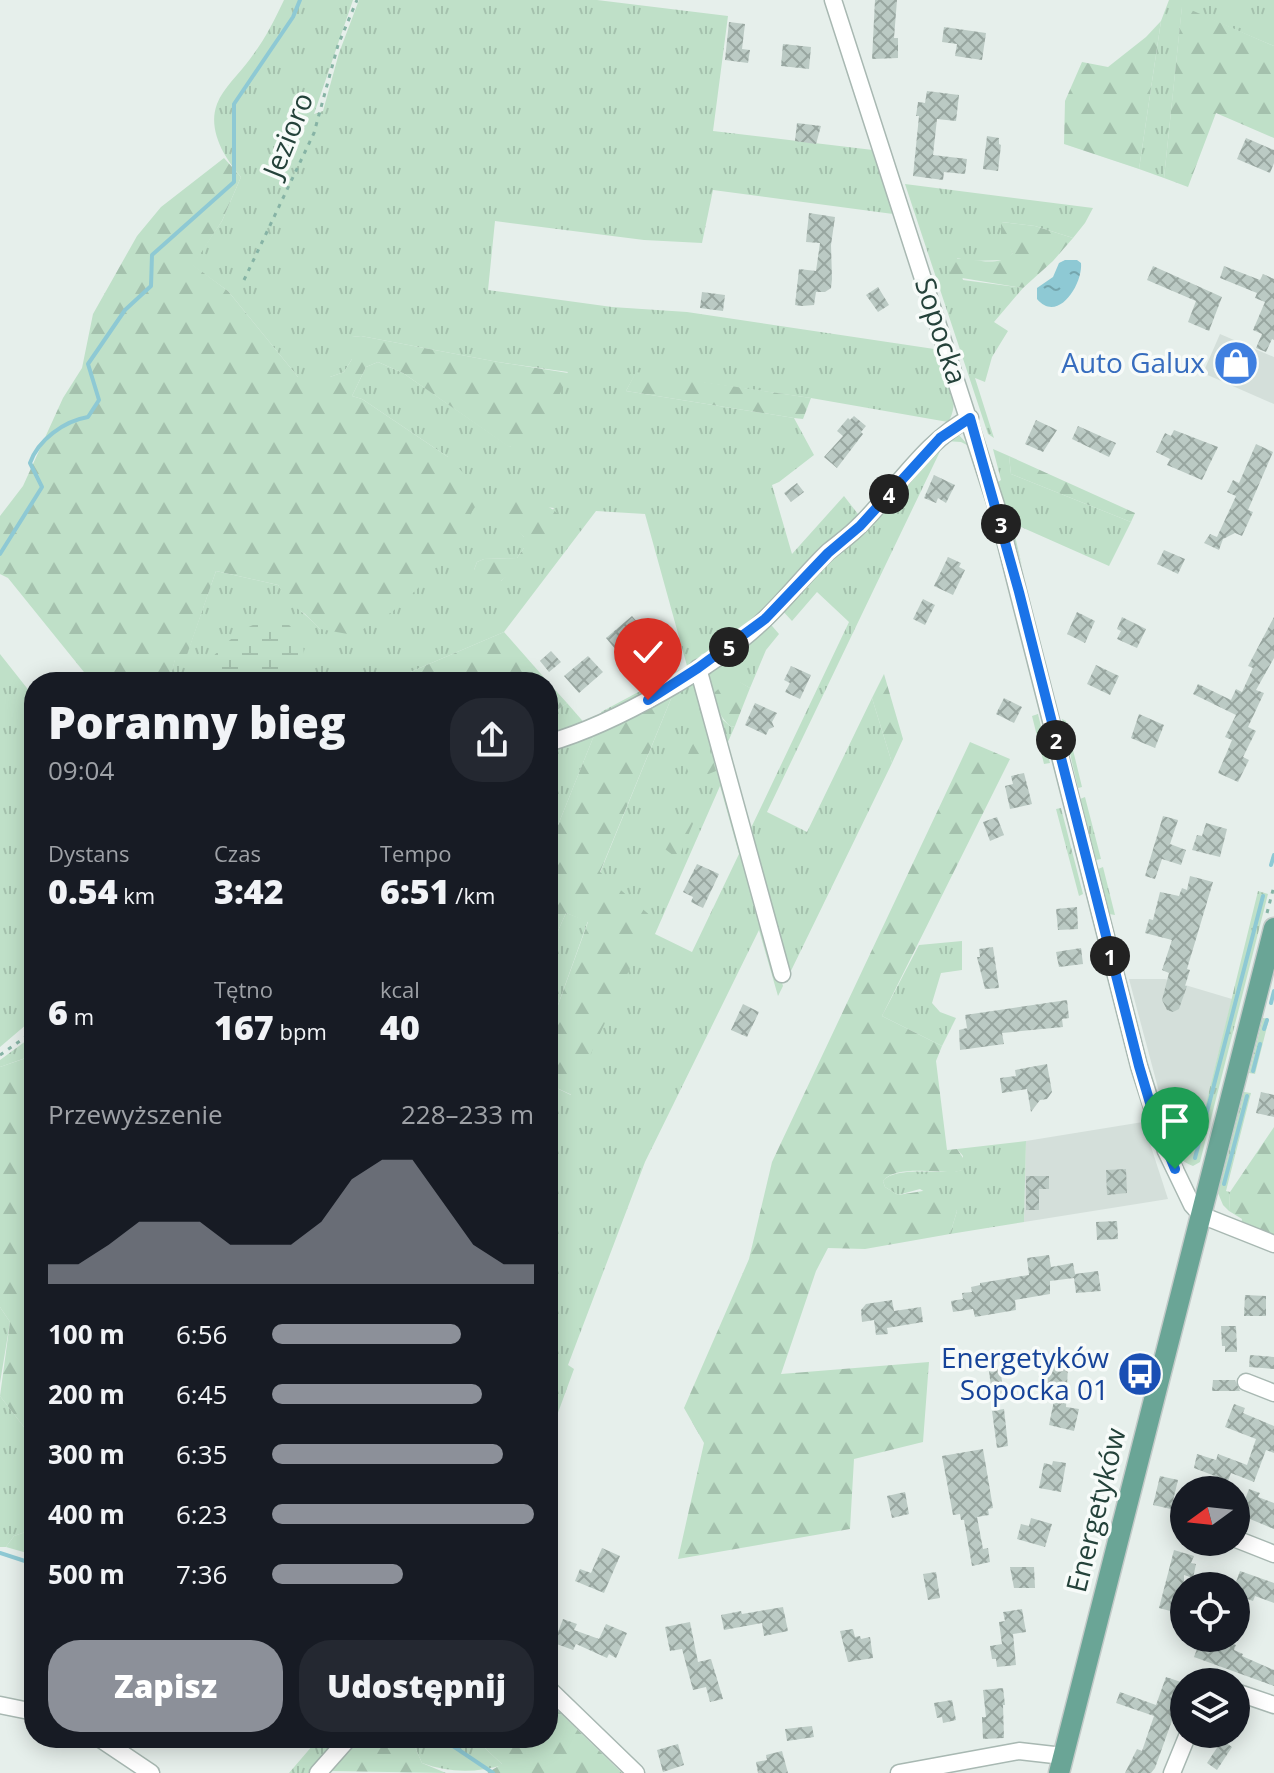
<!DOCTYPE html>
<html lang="pl">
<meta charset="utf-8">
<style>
:root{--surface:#171b24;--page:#242831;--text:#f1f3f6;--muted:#9ea1a6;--accent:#8c9099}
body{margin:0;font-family:"Open Sans",sans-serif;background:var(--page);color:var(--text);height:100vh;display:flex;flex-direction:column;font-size:30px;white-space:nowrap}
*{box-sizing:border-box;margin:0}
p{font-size:26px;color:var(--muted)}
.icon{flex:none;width:44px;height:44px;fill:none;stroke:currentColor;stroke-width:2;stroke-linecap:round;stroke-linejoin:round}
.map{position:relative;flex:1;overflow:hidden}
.panel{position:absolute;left:24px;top:672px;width:534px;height:1076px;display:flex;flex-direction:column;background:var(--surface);border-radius:32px;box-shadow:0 4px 20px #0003}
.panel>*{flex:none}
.needle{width:52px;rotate:255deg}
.fabs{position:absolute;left:1170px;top:1476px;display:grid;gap:16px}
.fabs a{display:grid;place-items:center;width:80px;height:80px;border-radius:50%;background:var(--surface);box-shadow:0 4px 20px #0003;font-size:40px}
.pin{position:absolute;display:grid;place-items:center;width:68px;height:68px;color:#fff;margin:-82px -34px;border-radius:50% 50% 50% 0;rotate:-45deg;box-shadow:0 0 8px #0007}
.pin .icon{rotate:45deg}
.km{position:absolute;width:40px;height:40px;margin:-20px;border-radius:50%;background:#222;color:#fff;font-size:22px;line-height:40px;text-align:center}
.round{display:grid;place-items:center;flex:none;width:84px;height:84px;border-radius:32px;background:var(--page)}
.headline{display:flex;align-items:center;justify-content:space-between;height:136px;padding:0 24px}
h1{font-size:44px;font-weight:800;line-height:60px}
.metrics{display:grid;grid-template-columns:repeat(3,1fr);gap:12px;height:136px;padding:8px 24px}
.metrics div{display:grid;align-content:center}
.metrics b{font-size:34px;font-weight:800}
.metrics small{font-size:22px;font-weight:400}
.metrics p{font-size:22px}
.chart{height:224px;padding:16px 24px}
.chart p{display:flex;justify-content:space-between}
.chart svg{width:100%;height:144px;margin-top:8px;fill:var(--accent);opacity:.7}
.cta{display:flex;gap:16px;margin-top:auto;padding:16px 24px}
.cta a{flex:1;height:92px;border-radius:32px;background:var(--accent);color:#fff;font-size:32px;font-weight:800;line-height:92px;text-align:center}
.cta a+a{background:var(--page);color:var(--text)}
ul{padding:0 24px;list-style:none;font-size:26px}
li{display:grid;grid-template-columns:128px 96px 1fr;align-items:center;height:60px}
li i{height:20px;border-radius:10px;background:var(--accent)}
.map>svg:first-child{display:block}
.built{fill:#d4dfda}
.grass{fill:url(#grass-tufts);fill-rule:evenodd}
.forest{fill:url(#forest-firs)}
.wetland{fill:url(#wetland-marsh)}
.water{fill:url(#water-ripples)}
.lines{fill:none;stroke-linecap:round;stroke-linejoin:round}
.stream{stroke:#8ec9d4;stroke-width:4}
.building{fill:url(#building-cross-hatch)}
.minor-casing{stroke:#a8b8b2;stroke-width:19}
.major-casing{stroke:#c2cac8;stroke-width:23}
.path{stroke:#86b3a5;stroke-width:3;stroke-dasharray:4 6;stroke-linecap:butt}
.minor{stroke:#fff;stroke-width:16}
.major{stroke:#6aa596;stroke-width:20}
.route-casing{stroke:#fff;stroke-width:16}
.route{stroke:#1a73e8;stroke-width:10}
.labels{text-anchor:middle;stroke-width:7;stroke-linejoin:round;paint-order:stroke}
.street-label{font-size:28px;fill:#24423a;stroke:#f7fbf9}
.shop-label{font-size:28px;fill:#366cbe;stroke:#f7fbf9;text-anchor:end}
.transit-label{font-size:28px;fill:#164399;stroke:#f7fbf9;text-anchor:end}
</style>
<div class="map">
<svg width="1274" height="1773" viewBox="0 0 1274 1773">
<defs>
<pattern id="grass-tufts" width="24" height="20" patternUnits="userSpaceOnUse" patternTransform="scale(2)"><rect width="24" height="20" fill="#bfe0c8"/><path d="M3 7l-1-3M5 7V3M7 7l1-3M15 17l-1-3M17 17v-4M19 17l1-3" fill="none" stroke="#a4c1ad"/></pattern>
<pattern id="forest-firs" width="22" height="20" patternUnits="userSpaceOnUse" patternTransform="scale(2)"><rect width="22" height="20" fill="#bfe0c8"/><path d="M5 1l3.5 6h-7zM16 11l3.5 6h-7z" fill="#a4c1ad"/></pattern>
<pattern id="wetland-marsh" width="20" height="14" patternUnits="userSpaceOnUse" patternTransform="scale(2)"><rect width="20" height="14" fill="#bfe0c8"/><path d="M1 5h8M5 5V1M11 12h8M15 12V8" fill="none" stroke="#a4c1ad"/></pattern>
<pattern id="water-ripples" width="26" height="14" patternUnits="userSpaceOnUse" patternTransform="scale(2)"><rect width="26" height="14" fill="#8ec9d4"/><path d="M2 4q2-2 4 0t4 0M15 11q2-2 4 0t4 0" fill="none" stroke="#74a5ad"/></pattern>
<pattern id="building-cross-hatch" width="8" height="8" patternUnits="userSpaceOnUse" patternTransform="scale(2)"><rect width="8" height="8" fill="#bbcac4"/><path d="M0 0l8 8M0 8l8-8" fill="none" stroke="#98a6a0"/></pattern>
</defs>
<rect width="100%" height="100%" fill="#e6efeb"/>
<path class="built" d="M1220,334L1274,357V404L1203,373Z
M1129,979H1165L1232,999L1202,1121L1166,1118Z
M1143,1122L1168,1199L1024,1222L1026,1141Z"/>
<path class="grass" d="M284,0H353L314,114L323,111L339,53L359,0H597L728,16L713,131L873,150L893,214L713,190L702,243L644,240L495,221L488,290L612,307L687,312L941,350C947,373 962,401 948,422L811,398L636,373L626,391L794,418L814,455L779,482L772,485L792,554L844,496L861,518L755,623L716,651L702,654L688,669L604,719L601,712L687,666L645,514L596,511L504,632L408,673L402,682H169L175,659L187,654L216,571L278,585C291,605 304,612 320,629L448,457L362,399L352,396L366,367L378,362L403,373L510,447L568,372L498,362L361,336L352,337V359L344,372L330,377H298L228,291L192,265L222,221L241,177C225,159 207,130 217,104C223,88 240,73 250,59C264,41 274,21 284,0ZM545,507L554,508L517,566L501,581L474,570L477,562L484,559L517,558L524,548V537L515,527Z
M1169,0H1274V46L1182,7L1164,178L1139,169L1161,21Z
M905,184L1093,208L1085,223L1073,238L1035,226L1002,222L1008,245L1013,253L1007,260L970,261L957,258L963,280L1023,288L994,322L1008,331L992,357L985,382L975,378L994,438L988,434Z
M952,434H958L969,446L961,442L945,441L767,812L807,832L872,698L892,763L787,979L728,760H732L751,828L849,622L817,592L792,621L780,608L862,529L944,440Z
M993,449L1009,456L1011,474L1131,522L1109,566L1012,523L1022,566L998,482L1001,480Z
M767,620L779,634L766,650L750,688L739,682L715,700L723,720L731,727L735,726L727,744L709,690L707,666Z
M0,654L34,697V1018L0,1047Z
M694,677L783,986L778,996L759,930L645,1162L568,1365L574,1369L548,1440V1117L553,1106L548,1103V1084L571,1095L600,873L675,689ZM720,786L739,854L692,952L655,934Z
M567,703L587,726L548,740V717Z
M1038,714L1050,763L1044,764L1032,716Z
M1062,719L1066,721L1082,787L1078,788Z
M595,733L548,850V748Z
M1085,797L1101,859L1096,860L1080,799Z
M1061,808L1083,894L1079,896L1056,809Z
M1103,867L1115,915L1109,914L1098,869Z
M1258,891L1268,894L1200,1162L1193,1166C1170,1158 1168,1135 1161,1114L1164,1111L1166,1118L1202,1120Z
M566,913L588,921L548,1033V953Z
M962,941V970L941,973L932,1003L940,1012L956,1018L942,1046L882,1016L919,945Z
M1263,1018L1269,1019L1255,1074L1249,1073Z
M34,1035V1059L31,1056L0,1067V1060Z
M1244,1092L1251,1093L1226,1191L1230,1192L1229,1211L1223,1205L1218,1193Z
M1026,1141L1024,1222L950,1234L957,1211L920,1189L898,1195L885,1187L883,1181C894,1167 936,1173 954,1172L962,1170L963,1156L957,1149Z
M0,1307L10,1322L0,1383Z
M0,1396L34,1440V1529L14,1536L6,1547H0Z
M319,1738H342L311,1773H289Z
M411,1738H474L503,1765C476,1773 449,1773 422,1763Z"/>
<path class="forest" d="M1182,6L1274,46V138L1216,113L1188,187L1164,178Z
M1161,21L1139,169L1064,144L1065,101L1082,62L1108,67L1146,37Z
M224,158L241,177L222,221L193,265L228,291L298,377H330L344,372L352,359V337L361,336L498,362L568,373L558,399L528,443L509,447L403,373L378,362L366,367L352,396L362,399L448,457L473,483L475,507L427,580L392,612L353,635L320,629L305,614L289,603L278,585L216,571L187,655L175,660L169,682H92L8,578L0,574V516L23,486L63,398L82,368L93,314L137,236L161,207Z
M1001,222L1035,226L1073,238L1053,261L1023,288L950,276V259C970,256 996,270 1013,253L1001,238Z
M636,372L811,398L803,419L794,418L626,391Z
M1009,456L1135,513L1131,522L1011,474Z
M519,497C542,505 558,504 565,529L501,581L486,585L475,579L474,570L477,562L484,559L517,558L524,548V537L506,521L502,511L508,500Z
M504,632L548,682H402L408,673Z
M884,674L903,739L892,763L872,698Z
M548,682L567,703L548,717Z
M726,682H740L750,688L735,726L731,727C721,718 714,706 715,692Z
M675,689L600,872L653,918L572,1095L548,1084V1033L588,922L566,913L548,953V850L595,733Z
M695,741H707L716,771L696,779C680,770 687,753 695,741Z
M970,742L1010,759L882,1016L942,1046L936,1061L947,1150L957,1149L965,1161L963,1170L955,1172C935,1173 896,1165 883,1181L885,1187L898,1195L929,1190L938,1193L957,1211L950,1234L865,1249L828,1248L816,1271L781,1374L929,1362L923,1442L854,1459L850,1529L678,1559L704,1443L684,1408L749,1259L772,1162Z
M695,819L678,859L661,846C663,827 679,824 695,819Z
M32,1056L34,1059V1440L0,1396L10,1322L0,1307V1067Z
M1274,1127V1236L1241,1224L1242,1219L1229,1211L1230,1192Z
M34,1529V1555L6,1547L14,1536Z
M548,1701L622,1773H487L502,1764L474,1738H548Z
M359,1738H411L422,1763L446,1773L330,1771Z"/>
<path class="wetland" d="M280,616C299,635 310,642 300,672L275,673L263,682H194C206,662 232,633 255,624C263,621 272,619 280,616Z"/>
<path class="water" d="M1065,260H1077L1081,263C1083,284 1058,324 1037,299V288L1053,277L1059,263Z"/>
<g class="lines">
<path class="stream" d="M0,554L42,487L30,463C38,440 64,421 88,417L99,400L88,364L125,310L151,286L152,255L234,182V104L293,17L300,0
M1271,865L1274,855
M1271,1003L1274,991
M1264,1029L1267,1020
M1253,1071L1260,1044
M1195,1158L1263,896
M1224,1184L1247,1096
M0,1553L34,1564
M441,1738L493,1773"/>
</g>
<path class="building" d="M875,0H897L894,38H898V58L872,59Z
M729,22L745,24L742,49L750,50L748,63L725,60Z
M944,27L986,33L982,60L955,56L957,44L942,42Z
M783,44L811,47L809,69L781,66Z
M927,91L959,95L956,121L937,119L933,155L967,159L965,174L944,172L943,180L913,176L919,116H916L918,102L925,103Z
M797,123L821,126L816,144L795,141Z
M987,136L999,138V144L1001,145L998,171L983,169Z
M1246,138L1274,150V163L1270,173L1237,159Z
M809,213L835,217L831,245L832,279L831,288L825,292H816L814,305L802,306L795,305L799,269L816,271L820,243L806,242Z
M1153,266L1222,297L1209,331L1188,322L1196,301L1147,280Z
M1224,266L1260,280L1263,274L1274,279V340L1272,339L1266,352L1256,348L1262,334L1253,330L1265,302L1255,298L1257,293L1220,278Z
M878,287L889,305L878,312L866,295Z
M702,292L725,295L723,311L700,308Z
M1231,347L1244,352L1233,377L1221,371Z
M854,416L866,426L861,432L863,434L837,468L824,457L843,436L837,431L848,418L850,420Z
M1036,420L1057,430L1043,452L1025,444Z
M1078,426L1116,443L1109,457L1072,439Z
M1174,430L1218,447L1202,480L1167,465L1170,459L1156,452L1165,433L1171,436Z
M1256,444L1273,452L1248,510L1253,512L1242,536L1235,533L1223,539L1219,550L1204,543L1210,534L1217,537L1236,496L1227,492L1233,480L1239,483Z
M934,475L955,485L946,503L938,498L936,503L924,498Z
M797,483L804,492L791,502L784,493Z
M1164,550L1185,559L1178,574L1157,564Z
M948,557L961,563L959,567L965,570L953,595L934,586Z
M923,599L935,605L925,625L913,619Z
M1077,612L1095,621L1085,643L1067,634Z
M632,616L649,636L635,649L642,658L631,668L606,638Z
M1122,617L1146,629L1137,648L1117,639L1121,631L1117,629Z
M1274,617V658L1256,690L1264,693L1248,727L1256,731L1243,757L1249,760L1238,782L1218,773L1232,740L1225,737L1236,715L1193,694L1198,684L1231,700L1236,689L1242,692L1253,668L1248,666Z
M551,651L561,662L549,672L540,661Z
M588,656L603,672L579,693L564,676Z
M1096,665L1119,676L1110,695L1087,684Z
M791,666L811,675L800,699L785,692L790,683L784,680Z
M1004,698L1022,707L1014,723L996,714Z
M755,703L777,713L772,722L774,727L769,729L766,735L745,725Z
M1139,714L1164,725L1155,748L1131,738Z
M1024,773L1032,804L1010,809L1005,786L1013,784L1011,776Z
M1163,816L1178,820L1170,844L1186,850L1181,865L1162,859L1155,879L1145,876Z
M997,817L1004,835L990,841L983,822Z
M1206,823L1227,829L1220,857L1192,850L1197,835L1202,836Z
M697,864L719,874L703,908L691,902L693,897L683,892Z
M1190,876L1213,882L1187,969L1190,970L1185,986H1187L1179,1009L1173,1012L1167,1010L1162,1000L1169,973L1162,970L1172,940L1145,933L1149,919L1153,920L1160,892L1179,896L1182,888L1187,890Z
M1077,907L1078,929L1058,930L1056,909Z
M993,947L999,988L985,989L977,957H980L979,949Z
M1081,948L1083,964L1059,967L1056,952Z
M1067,1000L1069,1018L1062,1019L1063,1027L1002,1033L1004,1044L960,1050L959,1030L967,1028L965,1015Z
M743,1004L759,1012L747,1037L731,1030Z
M1047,1064L1052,1092L1047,1099L1040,1100L1031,1112L1027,1089L1002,1093L1000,1078L1016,1076L1015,1070Z
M1261,1092L1274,1095V1117L1256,1113Z
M1126,1169L1127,1193L1107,1195L1106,1170Z
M1026,1176H1049V1189H1039V1210H1026Z
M1117,1221L1118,1239L1097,1240L1096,1222Z
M1049,1255L1051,1267L1073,1263L1075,1274L1098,1271L1101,1291L1076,1293L1074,1278L1050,1281V1294L1015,1300L1016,1310L975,1317L973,1309L953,1312L951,1301L963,1299L962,1293L972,1292L971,1287L980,1285V1283L1029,1275L1027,1258Z
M1245,1295L1266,1296V1316H1244Z
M892,1300L894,1311L921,1307L923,1322L887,1328L888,1334L876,1335L874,1320L862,1322L861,1310L866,1304Z
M1221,1326H1236L1237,1352H1225V1346H1222Z
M1250,1355L1274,1357V1369L1249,1367Z
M1044,1365L1068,1366L1066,1407L1079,1409L1074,1431L1049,1425L1057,1386H1042L1040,1370Z
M1000,1369L1004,1393L992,1395L989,1371Z
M1213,1380H1235L1240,1391H1212Z
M1234,1404L1245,1408L1243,1413L1274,1426V1453L1266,1450L1254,1482L1231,1473L1228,1481L1194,1468L1197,1454L1216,1460L1218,1454L1247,1465L1256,1439L1225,1427Z
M1004,1409L1008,1446L997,1448L992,1411Z
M983,1449L993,1508L988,1509L989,1515L977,1517L983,1549L988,1548L990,1562L972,1566L964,1520H961L960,1514L953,1515L942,1456Z
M1053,1461L1066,1463L1061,1492L1039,1488L1044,1463L1052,1465Z
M1160,1476L1178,1480L1171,1509L1153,1505Z
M1249,1489L1260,1493L1258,1497L1274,1503V1529L1250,1519L1248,1525L1237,1521Z
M905,1492L909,1514L892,1518L887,1496Z
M1031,1518L1052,1524L1045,1547L1017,1539L1021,1524L1029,1526Z
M602,1548L620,1556L604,1593L575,1581L580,1569L591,1573Z
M1174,1550L1194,1556L1191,1563L1196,1564L1193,1578L1184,1575V1607L1180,1606L1178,1613L1159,1608Z
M1010,1567H1034L1035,1588H1014Z
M1240,1571L1274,1583V1603L1255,1596L1253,1601L1236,1595V1582Z
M936,1572L940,1598L928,1600L923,1574Z
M783,1607L788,1631L764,1636L762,1623L724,1630L721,1615L741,1611L742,1614Z
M1022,1609L1026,1632L1013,1634L1016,1665L997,1667L996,1659H992L990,1646L1002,1644L999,1622L1005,1621L1003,1612Z
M563,1619L577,1624L574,1630L599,1639L606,1624L627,1633L616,1658L609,1654L607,1658L576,1644L573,1650L554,1643Z
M690,1622L698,1662L711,1659L723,1699L710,1702L706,1687L693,1690L682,1649L670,1651L665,1627Z
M853,1629L855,1637L860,1636L861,1639L870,1637L873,1658L848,1662L840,1631Z
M1201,1638H1217L1236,1645L1234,1650L1243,1654L1242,1656L1274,1670V1686L1194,1657Z
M1166,1677L1184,1683V1687L1155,1768L1151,1773H1125L1137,1749L1142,1751L1154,1716L1116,1703L1120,1692L1156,1705Z
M1003,1688L1005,1705H1003L1004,1738L983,1739L982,1717H986L983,1690Z
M952,1700L956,1720L943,1723L942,1717L937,1718L934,1703Z
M812,1726L814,1737L787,1741L785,1729Z
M1222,1740L1232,1747L1217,1770L1207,1763Z
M678,1744L684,1765L663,1772L657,1750Z
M782,1751L788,1773H758L756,1762L767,1760L766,1755Z"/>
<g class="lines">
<g class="minor-casing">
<path id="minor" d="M833,0L996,505L1139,1066L1166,1151L1192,1205L1201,1215L1274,1244
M698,668L782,974
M548,743C614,724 716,667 765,619C787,598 806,573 828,552C839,543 851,535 861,524C895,491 927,439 970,418
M1246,1382L1274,1393
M1236,1539L1274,1554
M548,1688L636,1773
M1236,1692L1274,1705
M0,1705L34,1712
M99,1738L151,1773
M318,1773L349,1738
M899,1773L1019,1751L1063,1756
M1172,1773L1188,1734"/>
</g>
<g class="major-casing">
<path id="major" d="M1059,1773L1274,928"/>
</g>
<path class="path" d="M244,280L314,133L338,45L357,0
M1267,913L1274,886
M0,1055L34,1031"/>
<use href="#minor" class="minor"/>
<use href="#major" class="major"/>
</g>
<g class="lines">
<g class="route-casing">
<path id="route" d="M648,700L698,668L765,619L828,553L860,526L940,438L970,418L1019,592L1139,1066L1156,1123L1175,1169"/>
</g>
<use href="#route" class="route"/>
</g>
<defs>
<g id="shop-disc" transform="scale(2.3)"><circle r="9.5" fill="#3f7fe0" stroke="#f7fbf9"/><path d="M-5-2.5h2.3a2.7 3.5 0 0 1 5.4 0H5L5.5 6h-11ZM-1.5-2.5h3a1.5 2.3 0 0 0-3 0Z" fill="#fff"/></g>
<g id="bus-disc" transform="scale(2.3)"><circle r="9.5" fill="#1a4fb4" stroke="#f7fbf9"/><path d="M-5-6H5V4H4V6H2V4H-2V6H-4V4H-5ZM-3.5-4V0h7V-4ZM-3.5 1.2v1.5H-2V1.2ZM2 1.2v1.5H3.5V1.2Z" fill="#fff"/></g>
</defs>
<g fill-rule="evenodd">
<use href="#shop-disc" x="1236" y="363"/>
<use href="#bus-disc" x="1140" y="1374"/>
</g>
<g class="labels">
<g class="street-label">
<text transform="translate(288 135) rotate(-68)" y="10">Jezioro</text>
<text transform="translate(941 331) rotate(72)" y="10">Sopocka</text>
<text transform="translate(1096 1510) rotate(-76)" y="10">Energetyków</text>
</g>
<g class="shop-label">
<text x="1205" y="373">Auto Galux</text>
</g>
<g class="transit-label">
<text x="1109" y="1368">Energetyków<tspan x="1109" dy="32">Sopocka 01</tspan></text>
</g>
</g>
</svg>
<div class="fabs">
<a><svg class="needle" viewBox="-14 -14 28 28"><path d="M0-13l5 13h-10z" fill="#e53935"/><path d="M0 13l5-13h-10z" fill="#9ea1a6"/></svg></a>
<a><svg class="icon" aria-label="locate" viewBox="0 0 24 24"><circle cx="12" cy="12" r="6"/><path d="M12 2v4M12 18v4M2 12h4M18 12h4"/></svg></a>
<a><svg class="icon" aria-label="layers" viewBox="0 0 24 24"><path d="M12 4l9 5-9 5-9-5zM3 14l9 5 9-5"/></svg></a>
</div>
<div class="pin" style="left:1175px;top:1169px;background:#1e9e55"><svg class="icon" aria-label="arrive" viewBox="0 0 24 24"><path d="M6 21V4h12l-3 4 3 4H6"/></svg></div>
<div class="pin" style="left:648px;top:700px;background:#d93025"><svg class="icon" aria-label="check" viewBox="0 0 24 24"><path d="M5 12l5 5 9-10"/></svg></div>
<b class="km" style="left:1110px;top:956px">1</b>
<b class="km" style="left:1056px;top:740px">2</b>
<b class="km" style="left:1001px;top:524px">3</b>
<b class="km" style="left:889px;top:494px">4</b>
<b class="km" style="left:729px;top:647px">5</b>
<section class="panel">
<div class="headline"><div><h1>Poranny bieg</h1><p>09:04</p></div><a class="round"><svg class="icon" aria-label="share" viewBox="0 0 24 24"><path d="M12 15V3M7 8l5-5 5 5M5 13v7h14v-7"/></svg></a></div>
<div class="metrics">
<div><p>Dystans</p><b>0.54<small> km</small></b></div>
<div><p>Czas</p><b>3:42</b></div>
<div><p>Tempo</p><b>6:51<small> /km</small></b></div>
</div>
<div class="metrics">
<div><b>6<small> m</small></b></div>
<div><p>Tętno</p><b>167<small> bpm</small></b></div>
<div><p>kcal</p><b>40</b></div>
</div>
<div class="chart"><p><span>Przewyższenie</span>228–233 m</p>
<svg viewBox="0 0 160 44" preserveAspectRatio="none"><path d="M0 44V38L10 38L20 32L30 25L40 25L50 25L60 32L70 32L80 32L90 25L100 12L110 6L120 6L130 19L140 32L150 38L160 38V44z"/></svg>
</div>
<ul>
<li><b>100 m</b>6:56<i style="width:72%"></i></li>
<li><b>200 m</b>6:45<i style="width:80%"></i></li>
<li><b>300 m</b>6:35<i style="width:88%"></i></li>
<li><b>400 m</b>6:23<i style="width:100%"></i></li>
<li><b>500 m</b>7:36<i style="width:50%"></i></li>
</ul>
<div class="cta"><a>Zapisz</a><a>Udostępnij</a></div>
</section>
</div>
